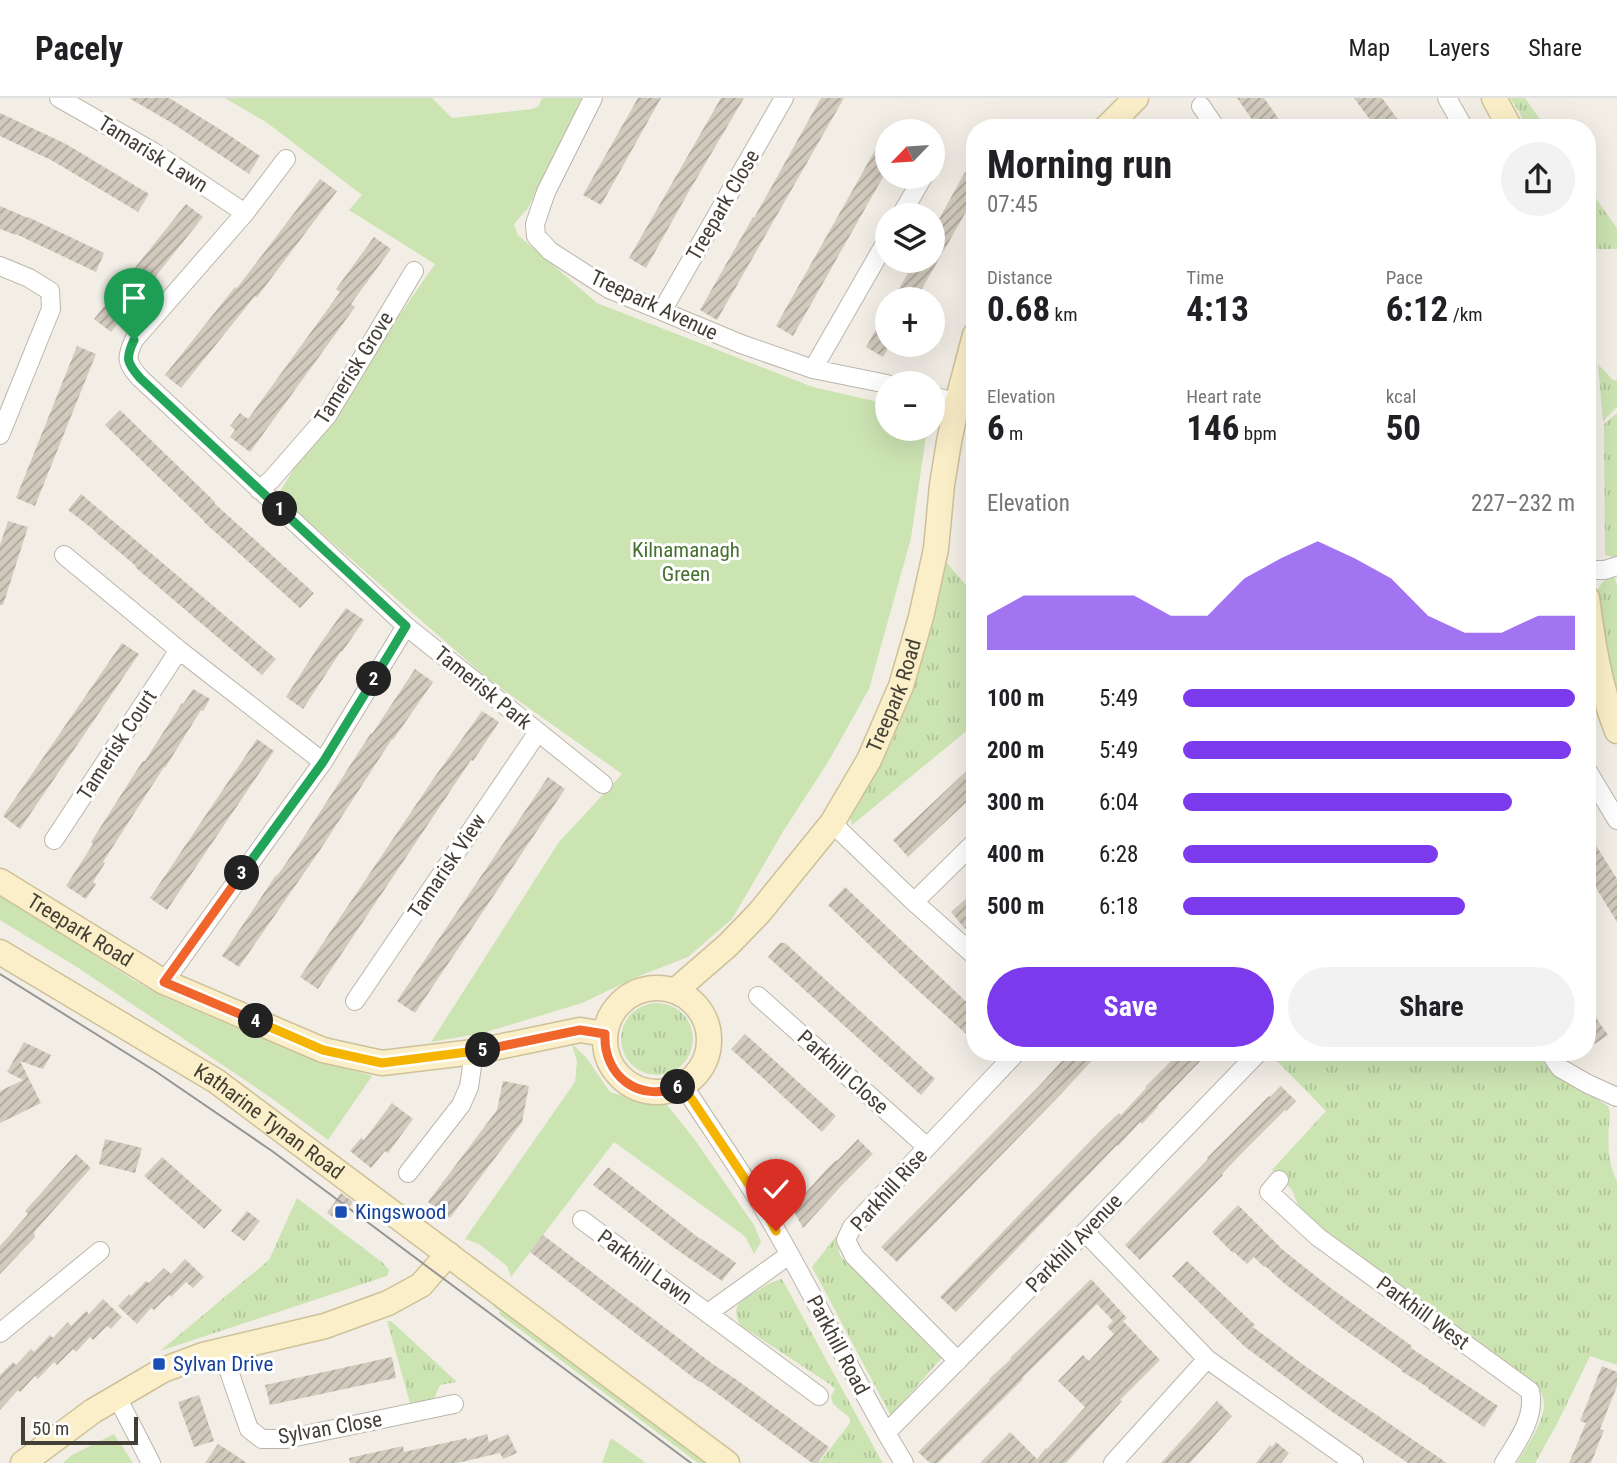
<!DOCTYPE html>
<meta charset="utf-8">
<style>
:root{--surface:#fff;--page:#f2f2f2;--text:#202124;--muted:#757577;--line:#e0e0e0;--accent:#7c3aed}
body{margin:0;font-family:"Roboto Condensed",sans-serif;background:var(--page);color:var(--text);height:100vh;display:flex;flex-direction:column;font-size:26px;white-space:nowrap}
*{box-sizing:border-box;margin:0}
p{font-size:23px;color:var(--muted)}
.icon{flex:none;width:38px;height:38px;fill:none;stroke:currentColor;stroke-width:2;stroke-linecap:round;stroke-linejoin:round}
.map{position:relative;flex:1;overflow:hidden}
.drawer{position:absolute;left:966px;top:21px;width:630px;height:942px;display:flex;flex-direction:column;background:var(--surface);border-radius:28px;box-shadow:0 7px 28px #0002}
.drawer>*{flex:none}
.needle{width:46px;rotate:245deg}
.tools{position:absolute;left:875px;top:21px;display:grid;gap:14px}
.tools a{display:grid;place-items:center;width:70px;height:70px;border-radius:50%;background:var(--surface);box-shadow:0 7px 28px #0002;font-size:35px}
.scale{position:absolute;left:21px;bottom:18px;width:117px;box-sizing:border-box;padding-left:7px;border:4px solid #443f36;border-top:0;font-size:19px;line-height:24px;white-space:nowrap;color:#443f36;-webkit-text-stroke:5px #fff;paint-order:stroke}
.pin{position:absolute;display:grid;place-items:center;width:60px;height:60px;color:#fff;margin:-72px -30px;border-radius:50% 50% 50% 0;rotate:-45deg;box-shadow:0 0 7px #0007}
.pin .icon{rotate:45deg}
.km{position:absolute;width:35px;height:35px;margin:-18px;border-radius:50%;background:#222;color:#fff;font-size:19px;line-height:35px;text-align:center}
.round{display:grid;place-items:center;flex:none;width:74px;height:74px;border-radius:37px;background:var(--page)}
.overview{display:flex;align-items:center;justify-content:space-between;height:119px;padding:0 21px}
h1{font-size:38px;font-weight:700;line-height:52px}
.metrics{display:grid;grid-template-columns:repeat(3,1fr);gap:10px;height:119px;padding:7px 21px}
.metrics div{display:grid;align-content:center}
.metrics b{font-size:35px;font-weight:700}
.metrics small{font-size:19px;font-weight:400}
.metrics p{font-size:19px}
.chart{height:196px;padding:14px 21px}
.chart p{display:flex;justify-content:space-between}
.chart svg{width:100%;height:126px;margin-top:7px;fill:var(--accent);opacity:.7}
.button{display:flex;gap:14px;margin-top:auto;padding:14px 21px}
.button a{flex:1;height:80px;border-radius:42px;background:var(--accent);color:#fff;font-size:28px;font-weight:700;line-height:80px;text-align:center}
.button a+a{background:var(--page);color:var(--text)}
ul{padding:0 21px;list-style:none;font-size:23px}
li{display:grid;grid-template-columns:112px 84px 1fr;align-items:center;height:52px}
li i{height:18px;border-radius:9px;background:var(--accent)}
header{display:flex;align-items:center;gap:42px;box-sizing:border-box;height:98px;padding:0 35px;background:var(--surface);border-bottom:2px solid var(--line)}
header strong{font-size:33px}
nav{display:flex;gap:38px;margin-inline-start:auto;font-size:24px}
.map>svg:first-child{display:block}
.grass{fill:url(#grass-tufts)}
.green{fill:#cce3b2}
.building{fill:url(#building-hatch)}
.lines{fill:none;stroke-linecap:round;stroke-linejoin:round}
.street-casing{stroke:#bcb6aa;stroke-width:20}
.secondary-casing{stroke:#cec199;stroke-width:27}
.street{stroke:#fff;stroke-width:18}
.secondary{stroke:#faefc8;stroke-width:24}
.tram{stroke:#959595;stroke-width:2}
.split-1-casing{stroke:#fff;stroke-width:14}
.split-2-casing{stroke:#fff;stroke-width:14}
.split-3-casing{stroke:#fff;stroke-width:14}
.split-4-casing{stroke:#fff;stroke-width:14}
.split-5-casing{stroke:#fff;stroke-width:14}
.split-6-casing{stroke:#fff;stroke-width:14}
.split-7-casing{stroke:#fff;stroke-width:14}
.split-1{stroke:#22a559;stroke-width:9}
.split-2{stroke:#22a559;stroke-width:9}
.split-3{stroke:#22a559;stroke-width:9}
.split-4{stroke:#f0652b;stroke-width:9}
.split-5{stroke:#f5b400;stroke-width:9}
.split-6{stroke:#f0652b;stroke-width:9}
.split-7{stroke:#f5b400;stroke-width:9}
.transit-dot{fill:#1a4fb4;stroke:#fff;stroke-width:2.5}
.labels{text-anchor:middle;stroke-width:6;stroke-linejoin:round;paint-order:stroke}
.street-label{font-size:21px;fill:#443f36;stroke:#fff}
.park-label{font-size:21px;fill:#46702f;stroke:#fff}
.transit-label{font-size:21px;fill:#164399;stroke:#fff;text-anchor:start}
</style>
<header>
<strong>Pacely</strong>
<nav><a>Map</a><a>Layers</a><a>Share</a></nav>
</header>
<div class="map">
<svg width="1617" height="1365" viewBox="0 0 1617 1365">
<defs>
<pattern id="grass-tufts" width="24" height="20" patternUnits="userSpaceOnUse" patternTransform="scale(1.75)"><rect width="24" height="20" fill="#cce3b2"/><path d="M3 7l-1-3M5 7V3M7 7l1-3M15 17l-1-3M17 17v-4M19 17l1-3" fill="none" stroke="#b0c49a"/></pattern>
<pattern id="building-hatch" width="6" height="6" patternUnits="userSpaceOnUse" patternTransform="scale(1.75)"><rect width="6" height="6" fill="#d2cabd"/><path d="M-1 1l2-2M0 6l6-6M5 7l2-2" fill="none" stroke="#aca59a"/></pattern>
</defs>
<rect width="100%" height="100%" fill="#f2eee6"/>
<path class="grass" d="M1510,0H1525L1546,30H1525L1520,15Z
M1587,88L1617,130V151H1587Z
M1598,266L1613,282H1617V309L1603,323Z
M1617,315V460L1605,457L1604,326Z
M944,462L975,497V626L852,727L849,717L892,643L925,553Z
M1614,478L1617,487V603L1597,496C1599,486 1605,480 1614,478Z
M621 941a36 36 0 1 1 72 0a36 36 0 1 1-72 0Z
M1277,954H1283L1290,960L1297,954H1358L1366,961L1380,954H1536L1548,970L1608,1008L1610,1015C1608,1039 1606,1061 1617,1083V1267L1590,1258L1558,1324L1535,1365H1517C1526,1349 1546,1322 1544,1304C1543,1296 1538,1290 1533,1285L1335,1142L1300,1112L1292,1092L1272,1072L1326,1013L1272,958Z
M297,1100L383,1165L389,1172L387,1178L160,1253L269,1162Z
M836,1138L840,1158L945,1256L891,1318L812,1169Z
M782,1181L882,1364L883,1365H819L850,1325V1320L833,1306L831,1298L835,1291L831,1287L740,1227C730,1207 741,1203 757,1193C765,1188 772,1183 782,1181Z
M493,1206L711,1365H698L499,1216L500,1213L495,1210Z
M387,1223H391L457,1284L440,1287L434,1301L410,1305Z"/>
<path class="green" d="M225,0H432L452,20L532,11L539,8L542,0H582L528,110L514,126L518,137L597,205L813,289L887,306V331H927L911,440L869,591L828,664L784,732L732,821L688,859L639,878L582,905L483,935L431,944L559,744L622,676L488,581L278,397L299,362L435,166L349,112L362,97L266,24Z
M0,796L133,882L166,900L309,960L372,978L328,1042L270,999L77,869L3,824L0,822Z
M572,946L586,959L610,994L643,1004L663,1002L695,1042L754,1127L761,1144L754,1156L746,1140L742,1136L614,1044L511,1179L507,1168L479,1146L465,1141L575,984L577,964Z
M114,1336L133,1365H63L72,1357Z
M611,1340L646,1365H602Z"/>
<path class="building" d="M129,0H169L226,35L260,58L249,76L172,25Z
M638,0H661L601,107L583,97Z
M721,0H744L688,95L646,170L629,160Z
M821,0H844L717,222L700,212L753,119L754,120Z
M1237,0H1264L1285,30H1258Z
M1354,0H1382L1404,30H1376Z
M0,15L66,46L149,96L138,114L53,63L0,38Z
M887,31V72L793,238L776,228Z
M965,74L975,80V97L962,121L916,201H893L915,163H933V132Z
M320,81L337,93L257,199L255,198L181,290L165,277L235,189L237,190Z
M186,106L203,119L111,234L94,221Z
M0,108L28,120V119L104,155L96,174L16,136V137L0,131Z
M374,139L391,151L351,206L355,209L250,354L230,339L235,332L230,328L240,315L248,321L340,194L336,191Z
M887,212V252L883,259L866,249Z
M77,248L96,256L35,408L16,400Z
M120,312L215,404L214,405L314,495L300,510L204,424V423L105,327Z
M81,396L276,561L262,577L135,469L136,468L94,433V432L68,412Z
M8,423L28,429L3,507H0V447Z
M346,510L364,522L342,554L341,553L303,611L286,599L320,546Z
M122,545L139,556L20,731L3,718Z
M415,571L433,584L393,642L392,641L320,752L239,869L222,858L276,777L277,778L300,745L371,635L372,636Z
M193,591L210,601L203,613L201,612L165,670L164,669L103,764L105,765L93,784L96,786L86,801L66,788L93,746L91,744L135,675L143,663H145L182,605L183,606Z
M482,613L499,624L473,663L471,662L318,891L300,879L434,680Z
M257,641L274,653L167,812L150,800Z
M975,665V696L908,759L893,742Z
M548,679L565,691L415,915L397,903Z
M1587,733L1617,781V824L1587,775Z
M845,789L975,912V944L890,867L828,807Z
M975,793V823L965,831L951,814Z
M780,845H785L935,981L921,997L768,859Z
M1587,907L1608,937L1587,951Z
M745,936L836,1018L822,1034L731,951Z
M24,944L51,957L43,971L20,963L41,1005L0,1025V993L23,982L7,974Z
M1070,954H1100L1061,996L897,1164L881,1149L1041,986Z
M1180,954H1209L1157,1008L1158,1009L1142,1026L1140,1024L1118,1048L1117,1047L956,1214L940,1199L1098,1035L1119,1015L1121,1017L1146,990L1145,989Z
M503,983L529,988L522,1024L450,1120L428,1104L497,1012Z
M1281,988L1296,1003L1286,1013L1285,1012L1242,1055L1222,1076L1223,1077L1140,1162L1125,1147L1208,1061L1207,1060L1269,998L1270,999Z
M392,1005L413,1021L388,1055L385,1053L371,1070L350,1053L361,1040L364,1042Z
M105,1041L142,1050L135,1075L99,1066Z
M858,1041L873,1056L843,1086L803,1130L792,1110L827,1071L836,1062L837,1063Z
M76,1056L91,1070L34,1134L35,1139L0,1176V1148L28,1116L25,1113Z
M162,1059L222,1112L204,1131L144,1078Z
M608,1069L700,1141V1140L736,1165L722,1183L673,1149L593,1087Z
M341,1095L353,1104L339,1123L327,1115Z
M1238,1107L1283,1152L1332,1191L1412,1248L1411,1250L1498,1308L1484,1329L1428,1291L1429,1290L1401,1273L1402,1272L1342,1230L1285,1186L1265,1168L1264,1169L1254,1159L1247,1166L1234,1154L1233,1155L1212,1134Z
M247,1113L260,1123L244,1143L231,1133Z
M543,1137L714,1267L737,1282L829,1349L818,1365H812L700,1283L699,1284L530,1154Z
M185,1161L204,1179L193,1190L186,1184L171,1199L169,1197L154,1212L151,1210L137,1226L118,1208L129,1196L131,1198L146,1183L149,1185L164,1170L171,1176Z
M1187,1163L1255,1227L1253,1229L1305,1268L1447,1365H1408L1328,1311L1244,1248L1172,1178Z
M1091,1181L1127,1220L1123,1223L1160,1262L1120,1302L1122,1303L1066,1365H980L1010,1334L1037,1361L1046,1350L1047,1351L1085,1309L1058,1283L1083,1257L1089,1263L1114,1236L1107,1229L1113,1223L1097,1206L1022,1280L1023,1281L1002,1302L938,1365H930L918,1354L990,1282L989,1281L1011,1261L1010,1260Z
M103,1201L122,1219L111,1231L107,1228L93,1242L90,1239L76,1254L73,1251L57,1267L54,1264L38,1281L35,1278L20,1294L18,1292L0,1312V1277L13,1264L16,1267L31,1251L34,1254L50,1237L53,1240L68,1224L71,1228L86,1213L89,1216Z
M392,1259L396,1280L270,1307L265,1287Z
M1602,1268L1617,1274V1288L1600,1331L1604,1332L1591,1365H1569L1586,1325L1580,1323Z
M199,1297L214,1343L194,1349L178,1304Z
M1217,1303L1232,1318L1190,1365H1161Z
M487,1336L489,1344L508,1336L517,1355L503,1361L500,1355L457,1365H350L349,1360L403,1348L404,1354L467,1340V1342Z
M1276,1344L1289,1355L1281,1365H1256L1270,1347L1272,1349Z
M218,1346L229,1353L247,1365H205Z"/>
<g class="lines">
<g class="street-casing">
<path id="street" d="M59,0L152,53L245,115
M593,0L546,94L535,126L536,138L550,153L609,191L741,246L813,271L887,286
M1447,0L1464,30
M1201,8L1216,30
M286,61L245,115L134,242C125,261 127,265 140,280L406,528L603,686
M933,62L934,61
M901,117L923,79
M0,168L29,180L50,193L51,211L0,337
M662,213L784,0
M813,271L887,142
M933,298L957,305
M259,392L271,382L327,318L358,267L414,173
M64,457L179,552L323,664
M1587,472H1605L1617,468
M1587,672L1617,722
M832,725L914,804L975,858
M54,742L179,552
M914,804L975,744
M164,884L323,664L406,528
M758,898L927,1049
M355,903L538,634
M1549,954L1560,970L1588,986L1617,999
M683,987C708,1026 735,1064 759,1103C811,1189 852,1280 904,1365
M408,1075L461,1007L469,989L474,954
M1279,1082L1269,1094L1318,1139L1530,1293C1536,1319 1517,1344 1504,1365
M582,1122L819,1298
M1085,1134L1207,1261L1354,1365
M708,1215L789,1157
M0,1235L100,1153
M222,1253L249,1331L262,1341H286L454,1306
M958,1263L854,1158L846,1142L852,1129L1017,954
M117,1299L151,1365
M886,1335L1085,1134L1259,954
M1113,1365L1207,1261"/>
</g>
<g class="secondary-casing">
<g id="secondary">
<path d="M1494,0L1510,30"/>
<path d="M1106,30L1136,0"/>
<path d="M1587,500C1593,546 1600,590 1617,633"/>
<path id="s1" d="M0,783L164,884L323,952L382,965L474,954L580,932L605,936"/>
<path id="s2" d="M0,854L216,983L727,1365"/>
<circle cx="657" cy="942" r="52"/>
<path id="s3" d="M675,893L728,847L759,815L832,725L869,662L901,588L921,519L936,451L942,387L949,344L957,305L975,237"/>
<path d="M23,1365L93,1313L163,1272L203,1257L325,1228L388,1205L421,1187L448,1156"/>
</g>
</g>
<use href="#street" class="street"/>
<use href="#secondary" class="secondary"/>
<path class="tram" d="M0,876L155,973L272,1053L691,1365"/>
</g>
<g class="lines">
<g class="split-1-casing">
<path id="split-1" d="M134,242C125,261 127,265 140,280L280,411"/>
</g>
<g class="split-2-casing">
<path id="split-2" d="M280,411L406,528L374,581"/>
</g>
<g class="split-3-casing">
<path id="split-3" d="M242,775L323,664L374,581"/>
</g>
<g class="split-4-casing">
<path id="split-4" d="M242,775L164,884L256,923"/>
</g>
<g class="split-5-casing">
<path id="split-5" d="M256,923L323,952L382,965L483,952"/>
</g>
<g class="split-6-casing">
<path id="split-6" d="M483,952L580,932L605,936C603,978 639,1005 678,989"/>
</g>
<g class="split-7-casing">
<path id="split-7" d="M678,989L683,988L759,1102L776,1133"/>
</g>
<use href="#split-1" class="split-1"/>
<use href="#split-2" class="split-2"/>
<use href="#split-3" class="split-3"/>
<use href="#split-4" class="split-4"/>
<use href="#split-5" class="split-5"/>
<use href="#split-6" class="split-6"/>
<use href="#split-7" class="split-7"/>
</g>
<g class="transit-dot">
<rect x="334" y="1107" width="14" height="14" rx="3.5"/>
<rect x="152" y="1259" width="14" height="14" rx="3.5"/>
</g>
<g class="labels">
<g class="street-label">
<text transform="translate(153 56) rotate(32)" y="7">Tamarisk Lawn</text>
<text transform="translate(723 107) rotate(-60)" y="7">Treepark Close</text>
<text transform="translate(654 207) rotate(25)" y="7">Treepark Avenue</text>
<text transform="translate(354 270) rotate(-58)" y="7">Tamerisk Grove</text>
<text transform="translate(483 590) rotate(39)" y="7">Tamerisk Park</text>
<text dy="7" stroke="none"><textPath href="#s3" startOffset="373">Treepark Road</textPath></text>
<text transform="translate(117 647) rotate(-57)" y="7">Tamerisk Court</text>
<text transform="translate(447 768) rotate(-56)" y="7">Tamarisk View</text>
<text dy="7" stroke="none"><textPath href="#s1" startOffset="94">Treepark Road</textPath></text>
<text transform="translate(843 974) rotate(42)" y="7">Parkhill Close</text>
<text dy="7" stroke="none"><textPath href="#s2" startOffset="318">Katharine Tynan Road</textPath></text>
<text transform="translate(889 1092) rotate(-48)" y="7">Parkhill Rise</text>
<text transform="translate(1074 1145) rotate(-46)" y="7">Parkhill Avenue</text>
<text transform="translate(645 1169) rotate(36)" y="7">Parkhill Lawn</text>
<text transform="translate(1423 1215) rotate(36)" y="7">Parkhill West</text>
<text transform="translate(838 1247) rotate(62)" y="7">Parkhill Road</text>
<text transform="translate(330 1330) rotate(-10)" y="7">Sylvan Close</text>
</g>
<g class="park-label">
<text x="686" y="459">Kilnamanagh<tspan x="686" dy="24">Green</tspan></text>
</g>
<g class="transit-label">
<text x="355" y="1121">Kingswood</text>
<text x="173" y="1273">Sylvan Drive</text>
</g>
</g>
</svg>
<div class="tools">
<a><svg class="needle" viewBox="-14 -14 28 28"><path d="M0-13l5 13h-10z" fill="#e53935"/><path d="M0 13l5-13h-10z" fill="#757577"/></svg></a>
<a><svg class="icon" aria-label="layers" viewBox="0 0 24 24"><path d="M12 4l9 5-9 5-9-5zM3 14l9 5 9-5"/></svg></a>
<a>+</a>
<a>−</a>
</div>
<div class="scale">50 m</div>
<div class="pin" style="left:134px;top:242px;background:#1e9e55"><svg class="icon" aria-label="arrive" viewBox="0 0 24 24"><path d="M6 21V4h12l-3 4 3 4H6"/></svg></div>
<div class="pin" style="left:776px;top:1133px;background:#d93025"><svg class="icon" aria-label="check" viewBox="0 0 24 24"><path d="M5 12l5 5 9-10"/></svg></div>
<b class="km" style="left:280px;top:411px">1</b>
<b class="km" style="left:374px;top:581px">2</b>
<b class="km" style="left:242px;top:775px">3</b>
<b class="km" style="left:256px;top:923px">4</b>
<b class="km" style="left:483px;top:952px">5</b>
<b class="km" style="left:678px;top:989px">6</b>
<section class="drawer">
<div class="overview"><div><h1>Morning run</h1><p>07:45</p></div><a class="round"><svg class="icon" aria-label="share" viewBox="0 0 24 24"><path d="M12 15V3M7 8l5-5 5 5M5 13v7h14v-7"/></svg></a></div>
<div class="metrics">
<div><p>Distance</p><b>0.68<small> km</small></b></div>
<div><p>Time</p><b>4:13</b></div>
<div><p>Pace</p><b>6:12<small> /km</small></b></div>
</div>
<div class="metrics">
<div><p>Elevation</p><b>6<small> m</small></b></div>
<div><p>Heart rate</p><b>146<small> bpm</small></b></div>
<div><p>kcal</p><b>50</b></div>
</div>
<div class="chart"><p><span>Elevation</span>227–232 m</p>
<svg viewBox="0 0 160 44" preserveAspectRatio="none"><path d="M0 44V32L10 25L20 25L30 25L40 25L50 32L60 32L70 19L80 12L90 6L100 12L110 19L120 32L130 38L140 38L150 32L160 32V44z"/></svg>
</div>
<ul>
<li><b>100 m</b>5:49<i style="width:100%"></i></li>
<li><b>200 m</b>5:49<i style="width:99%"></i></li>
<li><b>300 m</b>6:04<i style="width:84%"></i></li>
<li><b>400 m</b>6:28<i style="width:65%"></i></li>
<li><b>500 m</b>6:18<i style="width:72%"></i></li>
</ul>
<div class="button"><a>Save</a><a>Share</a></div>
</section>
</div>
